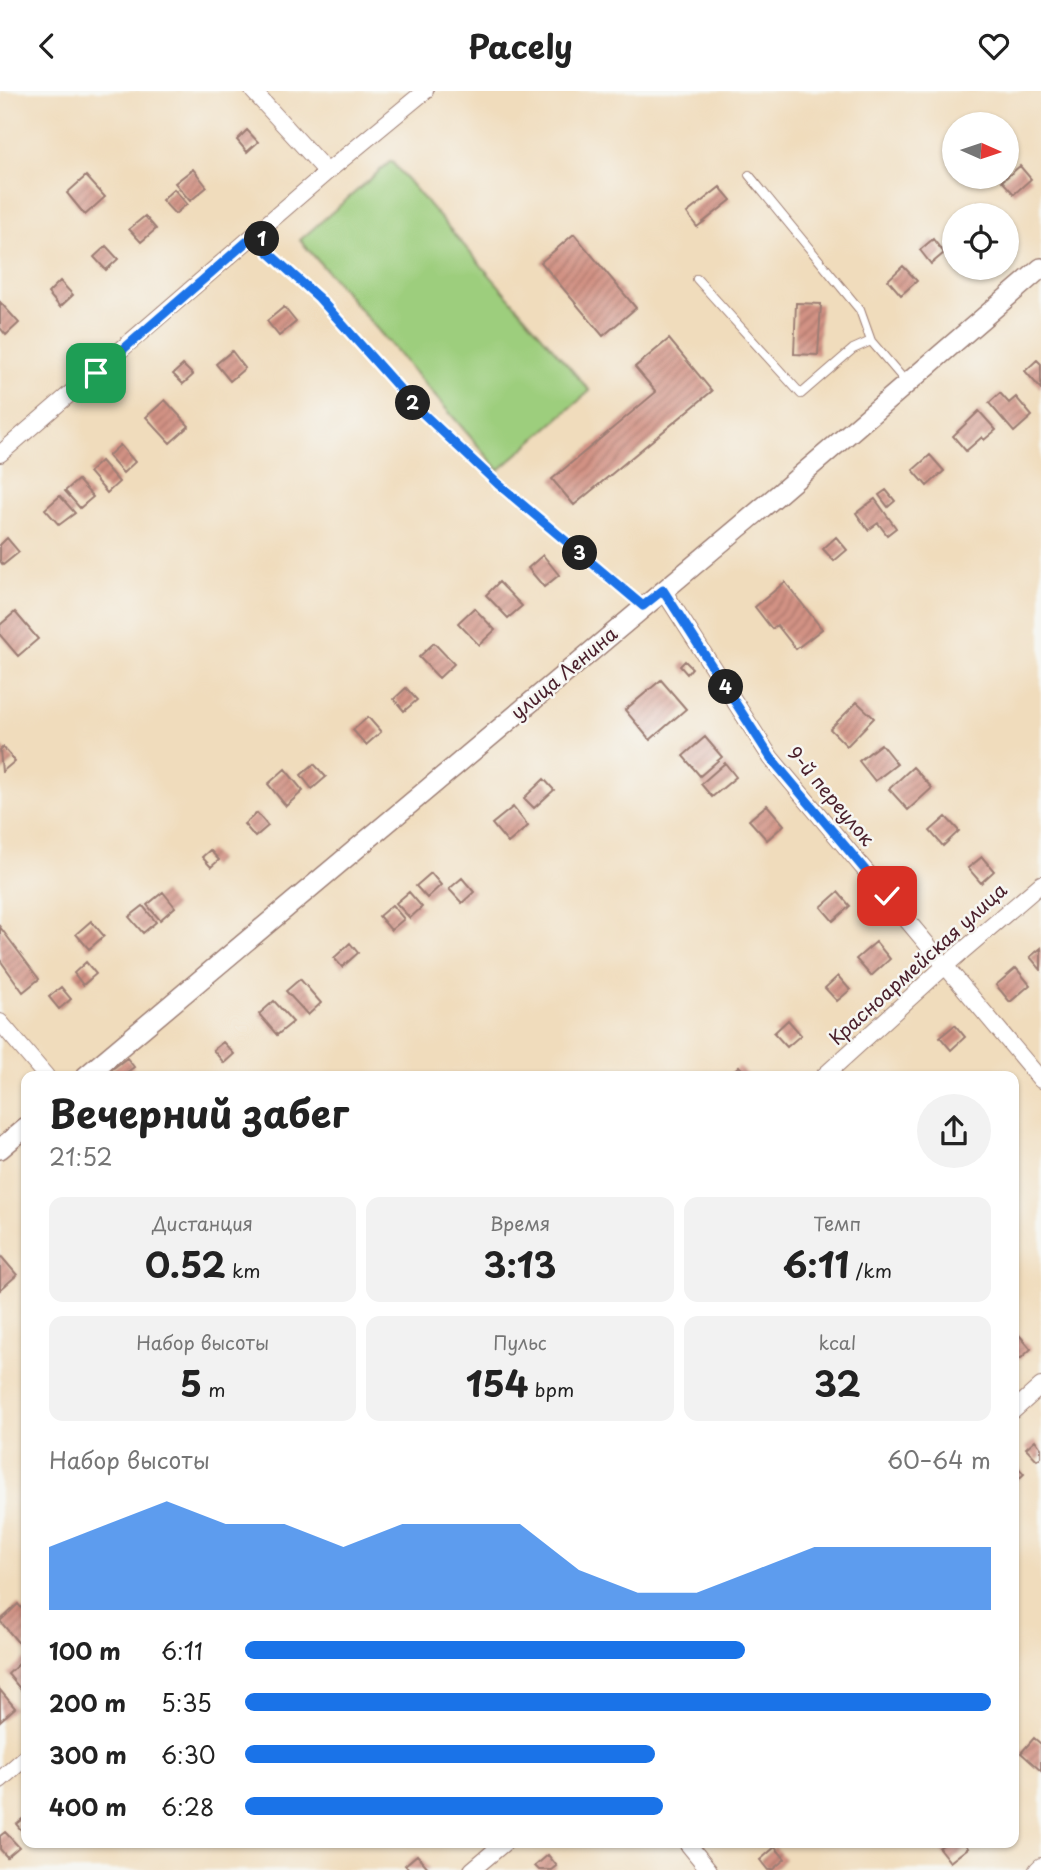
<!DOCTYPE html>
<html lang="ru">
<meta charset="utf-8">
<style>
:root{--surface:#fff;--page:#f2f2f2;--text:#222;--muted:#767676;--accent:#1a73e8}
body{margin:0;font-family:"Playpen Sans",sans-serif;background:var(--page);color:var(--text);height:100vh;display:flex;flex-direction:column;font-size:26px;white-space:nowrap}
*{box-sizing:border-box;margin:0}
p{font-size:23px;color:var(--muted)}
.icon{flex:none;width:38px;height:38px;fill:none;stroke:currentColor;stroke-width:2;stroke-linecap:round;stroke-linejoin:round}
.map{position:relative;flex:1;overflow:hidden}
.side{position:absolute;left:21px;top:980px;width:998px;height:777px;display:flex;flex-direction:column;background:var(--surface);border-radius:14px;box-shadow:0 2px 5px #0004}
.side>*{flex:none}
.needle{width:46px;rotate:93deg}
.buttons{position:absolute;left:942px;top:21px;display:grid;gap:14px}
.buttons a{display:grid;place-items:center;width:77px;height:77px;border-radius:50%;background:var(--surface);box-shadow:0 2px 5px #0004;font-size:35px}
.pin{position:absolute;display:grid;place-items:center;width:60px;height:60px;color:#fff;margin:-30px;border-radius:14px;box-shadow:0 4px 10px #0006}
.km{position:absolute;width:35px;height:35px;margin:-18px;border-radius:50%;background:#222;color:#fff;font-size:19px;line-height:35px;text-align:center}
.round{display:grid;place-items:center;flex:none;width:74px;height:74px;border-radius:37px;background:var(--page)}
.headline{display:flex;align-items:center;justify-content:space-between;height:119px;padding:0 28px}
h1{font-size:38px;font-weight:700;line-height:52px}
.metrics{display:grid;grid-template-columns:repeat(3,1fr);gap:10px;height:119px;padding:7px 28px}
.metrics div{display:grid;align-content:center;border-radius:14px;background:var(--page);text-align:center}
.metrics b{font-size:35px;font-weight:700}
.metrics small{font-size:19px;font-weight:400}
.metrics p{font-size:19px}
.chart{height:196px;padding:14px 28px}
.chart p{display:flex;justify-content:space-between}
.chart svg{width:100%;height:126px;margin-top:7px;fill:var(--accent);opacity:.7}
ul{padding:0 28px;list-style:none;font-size:23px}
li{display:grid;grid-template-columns:112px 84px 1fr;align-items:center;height:52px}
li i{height:18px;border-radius:9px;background:var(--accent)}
header{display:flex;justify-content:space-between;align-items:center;height:91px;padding:0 28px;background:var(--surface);font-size:32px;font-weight:700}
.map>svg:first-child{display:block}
.garden{fill:#9dce7d;stroke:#747654;stroke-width:2}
.building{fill:url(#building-hatch)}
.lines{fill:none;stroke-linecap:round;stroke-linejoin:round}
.service-casing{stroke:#9d7e74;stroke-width:10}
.minor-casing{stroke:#9d7e74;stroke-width:18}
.tertiary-casing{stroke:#9d7e74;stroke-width:22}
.service{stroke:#fff;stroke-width:8}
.minor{stroke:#fff;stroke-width:16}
.tertiary{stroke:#fff;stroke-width:19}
.route-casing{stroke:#fff;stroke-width:14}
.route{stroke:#1a73e8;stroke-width:9}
.labels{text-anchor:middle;stroke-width:5;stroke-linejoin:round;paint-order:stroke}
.street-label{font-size:19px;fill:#4a1f2b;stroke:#f6f6f2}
</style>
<header><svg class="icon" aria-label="back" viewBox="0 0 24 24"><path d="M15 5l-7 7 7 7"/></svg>Pacely<svg class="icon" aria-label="heart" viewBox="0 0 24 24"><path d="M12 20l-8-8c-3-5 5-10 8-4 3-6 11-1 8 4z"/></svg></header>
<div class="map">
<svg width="1041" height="1779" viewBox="0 0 1041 1779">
<defs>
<pattern id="building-hatch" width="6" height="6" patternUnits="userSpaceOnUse" patternTransform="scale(1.75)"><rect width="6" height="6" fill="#d29284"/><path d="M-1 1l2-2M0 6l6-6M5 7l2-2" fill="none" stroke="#ac776c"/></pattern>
</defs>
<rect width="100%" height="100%" fill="#f6f6f2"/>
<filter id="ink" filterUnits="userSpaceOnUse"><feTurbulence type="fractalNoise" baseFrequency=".0143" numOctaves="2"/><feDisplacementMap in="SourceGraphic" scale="14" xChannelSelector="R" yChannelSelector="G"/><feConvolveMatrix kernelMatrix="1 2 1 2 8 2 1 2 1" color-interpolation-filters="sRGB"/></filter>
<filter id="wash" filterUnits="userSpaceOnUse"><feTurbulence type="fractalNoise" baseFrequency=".00686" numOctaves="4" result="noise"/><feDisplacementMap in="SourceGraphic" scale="28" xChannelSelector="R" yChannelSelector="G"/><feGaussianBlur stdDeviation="1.57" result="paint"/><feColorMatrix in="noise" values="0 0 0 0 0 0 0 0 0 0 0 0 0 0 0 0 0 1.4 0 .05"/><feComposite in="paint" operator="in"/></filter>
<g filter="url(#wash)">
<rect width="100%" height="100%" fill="#f0dcbc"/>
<path class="garden" d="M391,70L590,300L499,379L300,149Z"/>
<g id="blocks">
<path class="building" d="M247,39L258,51L247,61L237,49Z
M1020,75L1031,88L1014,103L1002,90Z
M193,78L207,96L190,110L175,92Z
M86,85L105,106L85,124L67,102Z
M720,96L731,109L697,136L687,122Z
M174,98L187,113L175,123L162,109Z
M977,112L987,124H968L966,122Z
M145,125L156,138L141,151L129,138Z
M574,143L636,217L603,245L541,171Z
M933,148L944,162L931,173L920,159Z
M106,155L118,168L106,179L94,166Z
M903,175L917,190L901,204L888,189Z
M60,190L73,204L60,216L48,202Z
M0,211L19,232L6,244L0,237Z
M796,212L821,213L818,264L794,263Z
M284,216L296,231L279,245L267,230Z
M669,248L712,300L574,414L552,388L656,301L635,276Z
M232,260L245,277L230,290L216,273Z
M1037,269L1041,273V298L1025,280Z
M183,274L193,284L183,293L173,283Z
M1000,302L1009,312L1016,306L1032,325L1014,341L989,312Z
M165,309L189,335L170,352L146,326Z
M979,320L996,339L984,349L982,346L966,360L953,345Z
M120,354L135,371L123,382L108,365Z
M930,364L944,380L927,395L913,379Z
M101,370L119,391L107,402L89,381Z
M78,389L93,406L80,417L65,400Z
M886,399L895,410L888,416L879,404Z
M60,405L75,422L59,434L45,418Z
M875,408L896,437L887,444L878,432L868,439L856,422Z
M836,446L847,459L834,470L823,458Z
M7,447L19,461L3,474L0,470V454Z
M543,464L559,484L544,496L528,477Z
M499,491L522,515L508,527L486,504Z
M785,491L822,538L796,558L777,534L772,538L755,516Z
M474,517L495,539L479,554L458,532Z
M15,521L38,548L18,565L0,544V534Z
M434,552L454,573L439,587L419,566Z
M685,570L692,577L687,583L680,575Z
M661,589L686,618L650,649L625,619Z
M406,597L417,609L404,620L394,608Z
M857,611L874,627L847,655L830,638Z
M368,626L381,641L366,654L353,639Z
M705,646L722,666L700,685L683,665Z
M881,653L897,673L875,690L859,670Z
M3,656L15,670L2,681L0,659Z
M725,672L736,686L712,706L701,693Z
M314,673L326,686L312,698L301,684Z
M913,676L932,697L908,719L889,698Z
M285,678L303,700L286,715L268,693Z
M544,688L554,699L534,717L524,707Z
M767,714L784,734L767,749L749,729Z
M513,716L528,735L508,752L492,733Z
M257,722L268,735L255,746L244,733Z
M946,726L959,740L943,755L930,740Z
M210,759L219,769L211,776L202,766Z
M982,766L994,780L981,792L968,777Z
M431,782L441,794L427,807L416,795Z
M462,787L474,801L462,812L449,798Z
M163,801L175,816L160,829L147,814Z
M409,801L422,816L410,827L396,812Z
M838,801L850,815L833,830L821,816Z
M392,814L404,828L391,839L379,825Z
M143,815L156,831L143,842L129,826Z
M91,830L104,845L89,858L76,843Z
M0,836L39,888L23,901L0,869Z
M876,851L890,868L871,885L856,868Z
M350,852L358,862L342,876L334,867Z
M1041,857V879L1030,866Z
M86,871L96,883L83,894L74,882Z
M1016,877L1030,894L1010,911L996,894Z
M838,885L850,899L837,910L825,897Z
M300,888L321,912L308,924L286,900Z
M61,896L71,908L59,918L49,906Z
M274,910L293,931L277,944L259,923Z
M788,929L801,944L787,956L774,942Z
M955,934L965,946L951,959L940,946Z
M223,951L234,963L224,972L213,959Z
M127,967L134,976L122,985H115L111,979Z
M739,975L748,985H732L730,983Z
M0,1164L17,1184L0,1199Z
M1013,1237L1031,1258L1020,1268L1013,1259Z
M1035,1349L1041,1357V1366L1037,1369L1026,1357Z
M1013,1371L1024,1383L1013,1393Z
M18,1513L26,1523V1561L0,1530Z
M24,1568L26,1571V1605L8,1583Z
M0,1599L15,1617L0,1630Z
M1034,1647L1041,1653V1680L1021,1662Z
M26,1725V1745L16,1733Z
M5,1741L19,1756L7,1766L0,1758V1745Z
M945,1752H964L968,1757L950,1771L939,1757Z
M775,1756L785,1768L772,1779H768L760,1769Z
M417,1764L430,1779H410L405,1774Z
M548,1764L557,1775L552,1779H539L535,1775Z"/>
</g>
</g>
<g filter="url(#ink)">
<use href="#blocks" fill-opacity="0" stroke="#9d7e74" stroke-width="2"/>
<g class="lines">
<g class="service-casing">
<path id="service" d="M749,84L860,219L871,250L906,291
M259,140L269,162L319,207L415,315L498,393L643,515
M697,188L801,303L853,258L871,250"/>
</g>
<g class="minor-casing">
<path id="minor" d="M253,0L327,81
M0,363L327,81L425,0
M663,499L771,667L1041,989
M0,931L46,985
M824,985L945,875L1041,793
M1013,1320L1041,1295
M0,1689L26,1666
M687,1752L709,1779
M472,1779L504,1752
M1037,1779L1041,1775"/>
</g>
<g class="tertiary-casing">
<path id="tertiary" d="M86,985L780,402L1041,177
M0,1058L26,1036"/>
</g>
<use href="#service" class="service"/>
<use href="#minor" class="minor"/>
<use href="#tertiary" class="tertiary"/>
</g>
</g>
<g class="lines" filter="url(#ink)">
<g class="route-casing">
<path id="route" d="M96,282L259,140L269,162L319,207L415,315L498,393L643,515L663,499L771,667L887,805"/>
</g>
<use href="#route" class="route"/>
</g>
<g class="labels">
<g class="street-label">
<text transform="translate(564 582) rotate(-40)" y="7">улица Ленина</text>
<text transform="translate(831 705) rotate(50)" y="7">9-й переулок</text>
<text transform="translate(918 873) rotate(-42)" y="7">Красноармейская улица</text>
</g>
</g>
</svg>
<div class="buttons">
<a><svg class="needle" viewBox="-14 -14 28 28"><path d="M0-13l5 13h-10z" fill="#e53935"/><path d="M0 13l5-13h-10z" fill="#767676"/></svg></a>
<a><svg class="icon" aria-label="locate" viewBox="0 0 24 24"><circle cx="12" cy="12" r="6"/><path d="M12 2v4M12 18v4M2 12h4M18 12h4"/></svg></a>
</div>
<div class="pin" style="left:96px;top:282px;background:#1e9e55"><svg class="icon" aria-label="arrive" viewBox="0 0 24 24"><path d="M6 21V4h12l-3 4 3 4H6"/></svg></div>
<div class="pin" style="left:887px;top:805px;background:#d93025"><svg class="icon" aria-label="check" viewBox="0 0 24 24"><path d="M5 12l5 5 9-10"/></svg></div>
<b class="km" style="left:262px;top:148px">1</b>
<b class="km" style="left:413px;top:312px">2</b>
<b class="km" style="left:580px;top:462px">3</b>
<b class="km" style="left:726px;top:596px">4</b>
<section class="side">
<div class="headline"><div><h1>Вечерний забег</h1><p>21:52</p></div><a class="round"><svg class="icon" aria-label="share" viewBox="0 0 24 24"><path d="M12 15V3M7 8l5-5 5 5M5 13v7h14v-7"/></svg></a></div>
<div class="metrics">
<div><p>Дистанция</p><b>0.52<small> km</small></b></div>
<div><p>Время</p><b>3:13</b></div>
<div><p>Темп</p><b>6:11<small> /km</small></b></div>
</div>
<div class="metrics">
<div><p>Набор высоты</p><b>5<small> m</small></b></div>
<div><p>Пульс</p><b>154<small> bpm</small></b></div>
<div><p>kcal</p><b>32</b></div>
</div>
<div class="chart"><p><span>Набор высоты</span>60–64 m</p>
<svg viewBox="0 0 160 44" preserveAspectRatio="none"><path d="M0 44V22L10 14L20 6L30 14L40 14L50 22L60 14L70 14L80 14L90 30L100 38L110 38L120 30L130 22L140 22L150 22L160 22V44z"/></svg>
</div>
<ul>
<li><b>100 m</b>6:11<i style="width:67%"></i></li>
<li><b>200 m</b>5:35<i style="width:100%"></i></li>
<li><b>300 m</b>6:30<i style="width:55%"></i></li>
<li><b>400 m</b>6:28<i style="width:56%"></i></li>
</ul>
</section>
</div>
